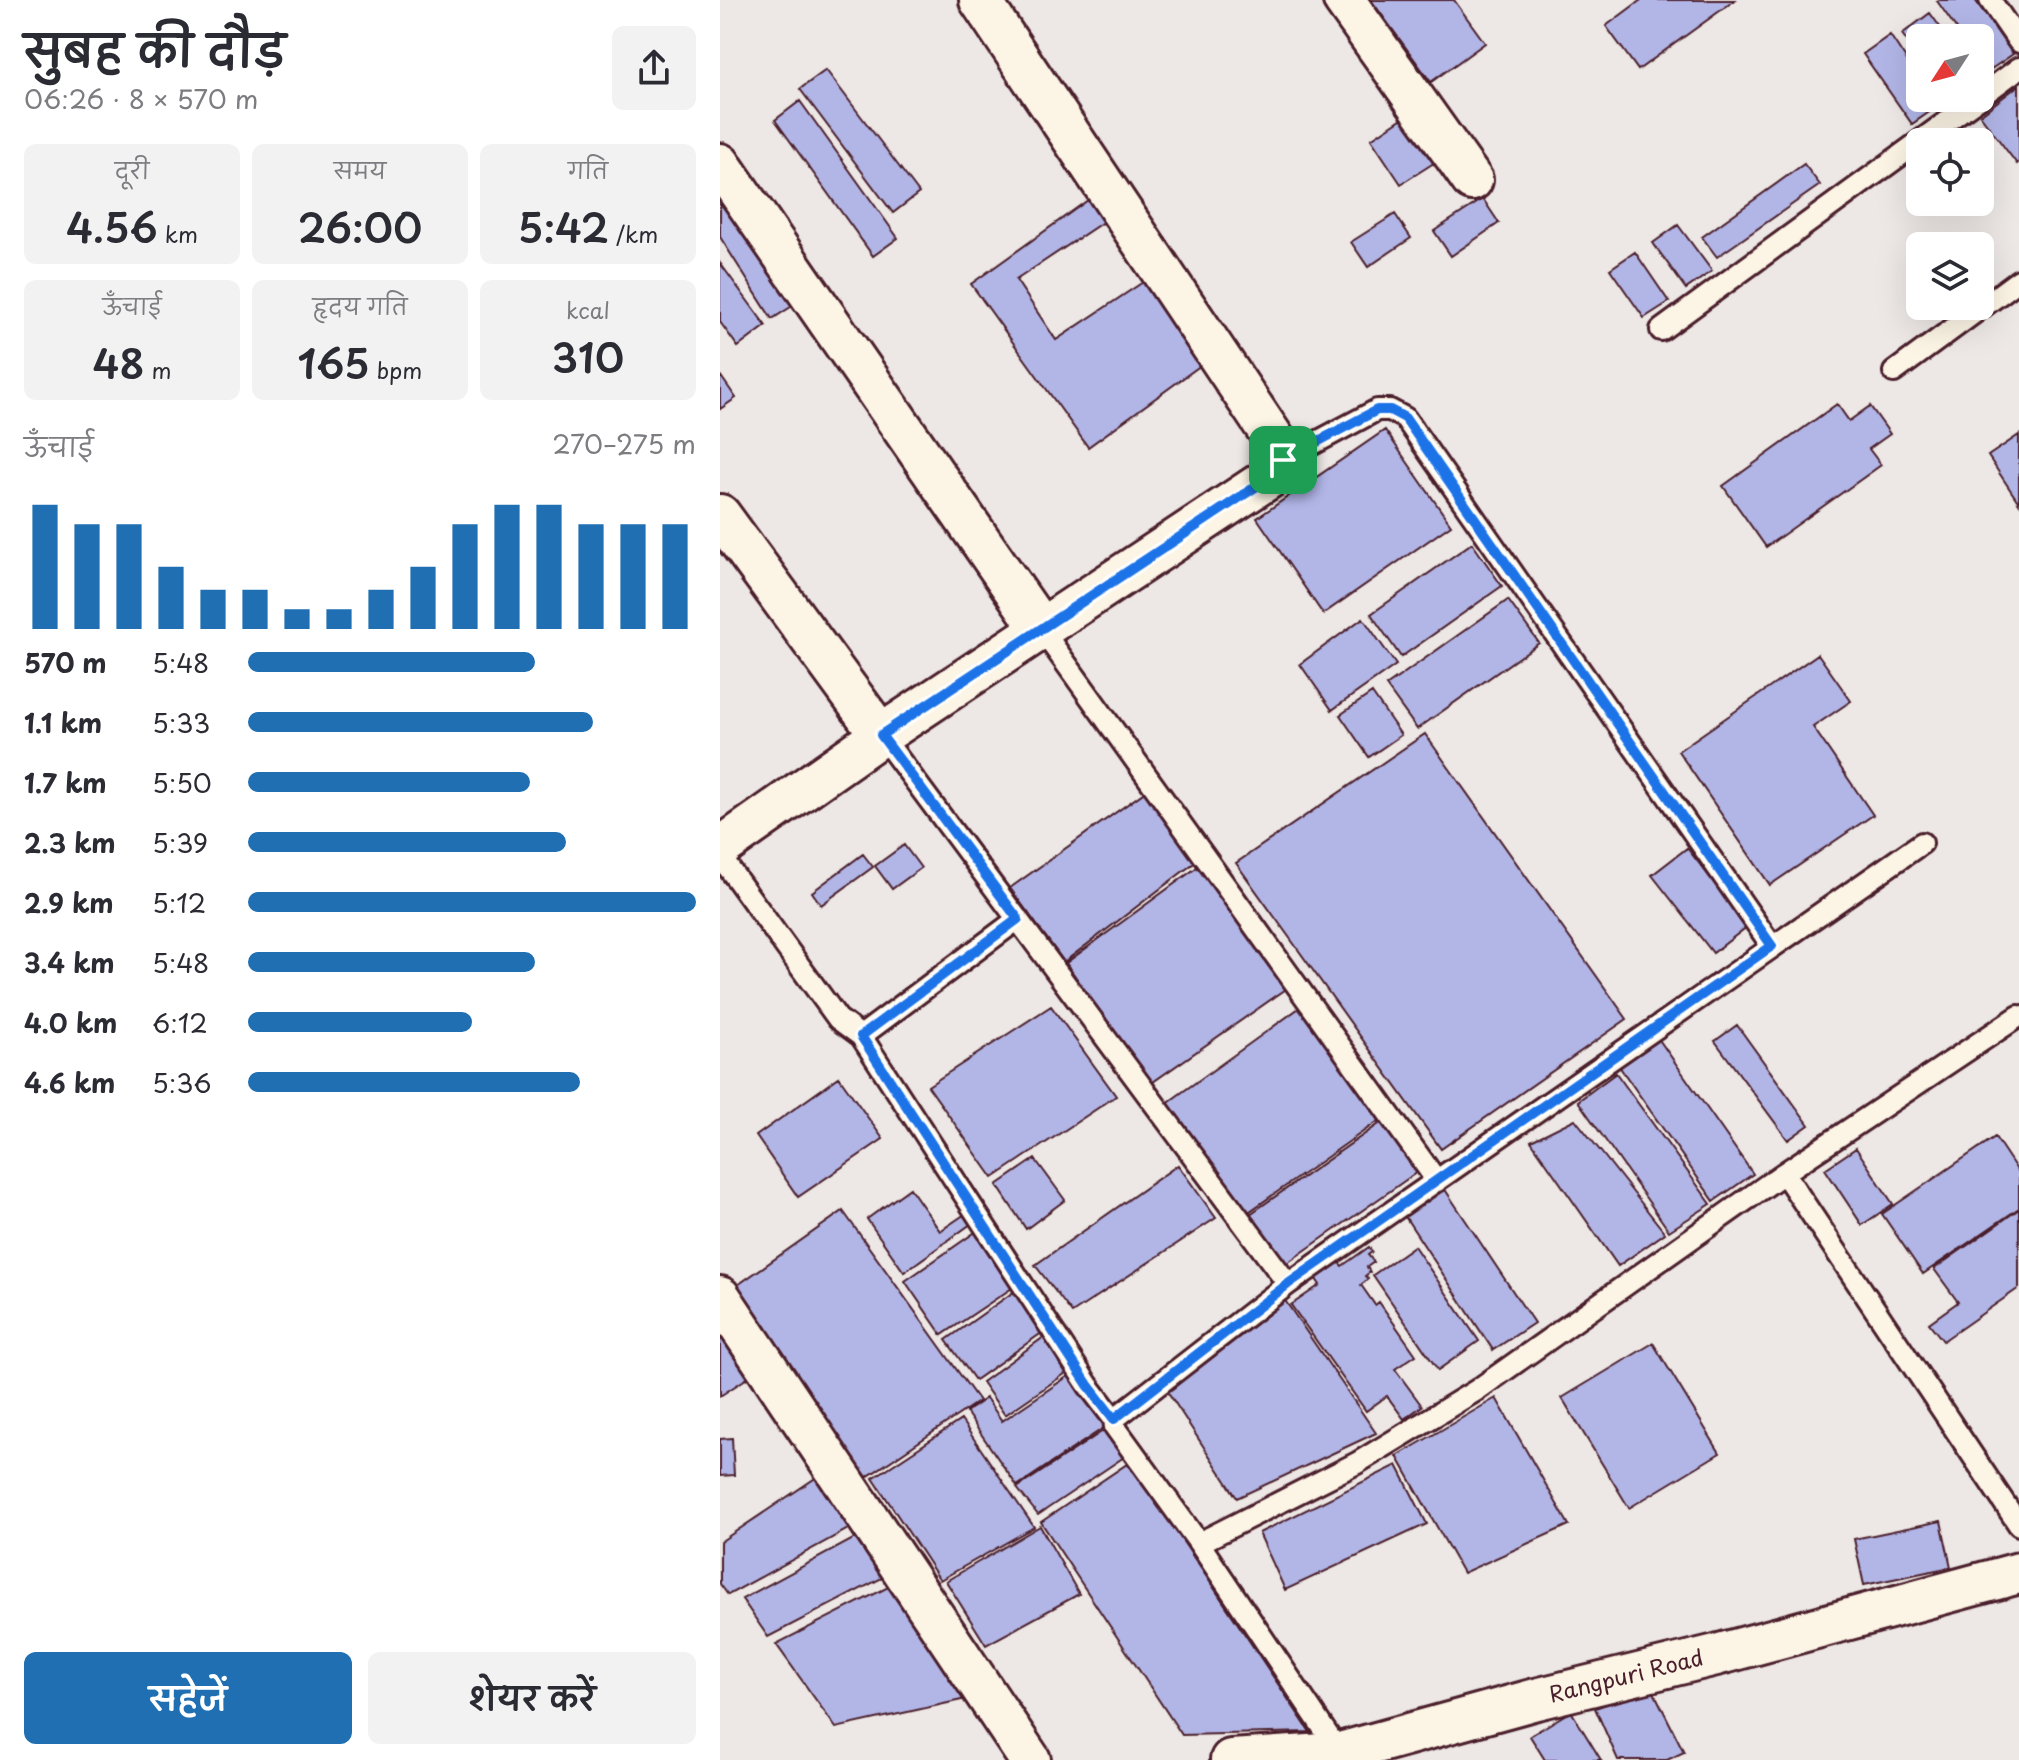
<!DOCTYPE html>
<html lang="hi">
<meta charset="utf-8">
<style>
:root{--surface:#fff;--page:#f2f2f3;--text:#2b2b33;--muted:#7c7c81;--accent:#1f6fb2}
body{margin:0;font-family:"Playpen Sans","Playpen Sans Deva",sans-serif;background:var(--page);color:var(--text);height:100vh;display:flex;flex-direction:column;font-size:30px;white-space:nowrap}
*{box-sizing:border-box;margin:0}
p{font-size:26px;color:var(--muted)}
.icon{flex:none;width:44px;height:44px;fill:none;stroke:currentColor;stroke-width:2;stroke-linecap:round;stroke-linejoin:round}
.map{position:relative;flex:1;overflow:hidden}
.sheet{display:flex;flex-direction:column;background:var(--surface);width:720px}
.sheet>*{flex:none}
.needle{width:52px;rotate:234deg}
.tools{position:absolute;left:1186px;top:24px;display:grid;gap:16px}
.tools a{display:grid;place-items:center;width:88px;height:88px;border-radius:12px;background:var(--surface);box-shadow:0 8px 32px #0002;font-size:40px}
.pin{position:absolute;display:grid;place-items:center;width:68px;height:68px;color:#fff;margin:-34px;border-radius:16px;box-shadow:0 4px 12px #0006}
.round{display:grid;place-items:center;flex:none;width:84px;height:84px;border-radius:12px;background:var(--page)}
.overview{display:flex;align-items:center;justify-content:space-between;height:136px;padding:0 24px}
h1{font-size:44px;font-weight:600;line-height:60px}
.figures{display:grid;grid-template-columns:repeat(3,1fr);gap:12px;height:136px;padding:8px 24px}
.figures div{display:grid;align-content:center;border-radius:12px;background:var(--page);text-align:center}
.figures b{font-size:40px;font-weight:600}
.figures small{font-size:22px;font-weight:400}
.figures p{font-size:22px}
.chart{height:224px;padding:16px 24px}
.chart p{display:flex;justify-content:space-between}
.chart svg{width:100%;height:144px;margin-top:8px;stroke:var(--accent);stroke-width:6}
.cta{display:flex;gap:16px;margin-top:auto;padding:16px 24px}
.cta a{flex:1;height:92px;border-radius:12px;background:var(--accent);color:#fff;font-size:32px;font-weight:600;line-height:92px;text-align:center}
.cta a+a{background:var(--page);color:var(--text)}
ul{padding:0 24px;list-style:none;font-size:26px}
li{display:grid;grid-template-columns:128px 96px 1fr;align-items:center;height:60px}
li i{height:20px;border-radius:10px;background:var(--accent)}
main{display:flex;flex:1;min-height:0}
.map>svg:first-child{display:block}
.building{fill:#b2b6e7;stroke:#4a1f2b;stroke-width:2;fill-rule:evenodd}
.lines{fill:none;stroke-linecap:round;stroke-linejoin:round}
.lane-casing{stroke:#4a1f2b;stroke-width:26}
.street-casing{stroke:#4a1f2b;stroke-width:46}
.lane{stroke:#fcf5e5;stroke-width:20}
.street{stroke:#fcf5e5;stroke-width:40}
.route-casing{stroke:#fff;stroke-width:16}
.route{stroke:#1a73e8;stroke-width:10}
.labels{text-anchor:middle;stroke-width:6;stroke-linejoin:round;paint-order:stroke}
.street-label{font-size:22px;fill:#4a1f2b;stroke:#fcf5e5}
</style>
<main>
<section class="sheet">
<div class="overview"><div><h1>सुबह की दौड़</h1><p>06:26 · 8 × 570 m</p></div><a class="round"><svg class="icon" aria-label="share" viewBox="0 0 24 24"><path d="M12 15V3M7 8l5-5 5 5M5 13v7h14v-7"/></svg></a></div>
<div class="figures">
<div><p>दूरी</p><b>4.56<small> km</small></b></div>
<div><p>समय</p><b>26:00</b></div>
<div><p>गति</p><b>5:42<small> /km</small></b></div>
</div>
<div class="figures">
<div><p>ऊँचाई</p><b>48<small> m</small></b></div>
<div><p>हृदय गति</p><b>165<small> bpm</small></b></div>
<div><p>kcal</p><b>310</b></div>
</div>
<div class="chart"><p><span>ऊँचाई</span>270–275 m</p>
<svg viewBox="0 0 160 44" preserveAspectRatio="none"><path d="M5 44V6M15 44V12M25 44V12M35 44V25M45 44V32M55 44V32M65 44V38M75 44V38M85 44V32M95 44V25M105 44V12M115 44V6M125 44V6M135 44V12M145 44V12M155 44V12"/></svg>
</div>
<ul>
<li><b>570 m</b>5:48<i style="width:64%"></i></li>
<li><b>1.1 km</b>5:33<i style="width:77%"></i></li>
<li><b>1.7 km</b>5:50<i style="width:63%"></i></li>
<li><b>2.3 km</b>5:39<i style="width:71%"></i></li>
<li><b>2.9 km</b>5:12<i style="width:100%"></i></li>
<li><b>3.4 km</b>5:48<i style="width:64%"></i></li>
<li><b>4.0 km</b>6:12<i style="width:50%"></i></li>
<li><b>4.6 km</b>5:36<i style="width:74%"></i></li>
</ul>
<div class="cta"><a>सहेजें</a><a>शेयर करें</a></div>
</section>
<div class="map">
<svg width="1299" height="1760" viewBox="0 0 1299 1760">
<rect width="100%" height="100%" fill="#ede8e5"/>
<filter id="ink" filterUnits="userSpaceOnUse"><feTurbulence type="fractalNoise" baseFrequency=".0125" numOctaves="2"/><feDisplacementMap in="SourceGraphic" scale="16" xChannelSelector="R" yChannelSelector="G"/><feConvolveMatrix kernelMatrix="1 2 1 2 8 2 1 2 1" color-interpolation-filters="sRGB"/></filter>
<g filter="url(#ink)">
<path class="building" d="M651,0H734L765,43L711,82Z
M921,0H1015L918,70L886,26Z
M1219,0H1255L1293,54L1267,72L1260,63V38H1243L1217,1Z
M1210,13L1228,38H1200V59L1182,34Z
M1170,35L1200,80V98H1212L1218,106L1192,124L1143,54Z
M106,70L199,193L173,213L80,89Z
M1299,85V162L1297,164L1260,115Z
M80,101L178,238L153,256L55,120Z
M690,113L720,159L681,184L651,139Z
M1084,164L1100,185L997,257L982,237Z
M0,181L77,303L52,319L0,237Z
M375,195L492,357L368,447L251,284ZM389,218L429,278L336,340L296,280Z
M763,199L779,223L731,256L714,231Z
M675,214L691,238L648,267L631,242Z
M958,225L992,271L966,289L933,243Z
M915,252L949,302L924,318L890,269Z
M0,263L46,326L18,347L0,322Z
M0,375L16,398L0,409Z
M1117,404L1129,421L1150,406L1170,434L1149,449L1161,465L1046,547L1003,486Z
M665,430L731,525L603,614L537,518Z
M1299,435V503L1268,456Z
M752,543L782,586L681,657L651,614Z
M788,600L819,643L697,729L666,686Z
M643,618L676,665L612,710L580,664Z
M1098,654L1131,701L1093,727L1153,815L1050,885L958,751Z
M652,693L681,735L649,757L620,715Z
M705,734L907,1019L721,1149L516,863Z
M426,791L478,860L344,962L290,888Z
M184,845L201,868L172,889L155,866Z
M967,848L1028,926L993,953L932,875Z
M143,854L153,867L101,905L92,892Z
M483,863L569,987L430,1084L346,963Z
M331,1006L396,1096L273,1178L208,1086Z
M582,1006L664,1117L523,1216L443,1106Z
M1017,1025L1089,1125L1068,1140L995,1041Z
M933,1031L1033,1174L994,1201L894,1059Z
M896,1073L991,1204L949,1231L858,1101Z
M119,1077L163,1139L78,1197L36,1136Z
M855,1119L945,1233L898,1266L811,1141Z
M665,1120L700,1170L560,1268L523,1219Z
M1275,1137L1299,1173V1208L1203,1274L1162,1214Z
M1136,1148L1173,1204L1142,1225L1105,1169Z
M315,1159L345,1200L306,1229L277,1185Z
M458,1165L496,1218L352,1313L315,1265Z
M722,1185L814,1323L773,1350L682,1212Z
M190,1188L220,1231L248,1212L255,1221L184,1272L147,1219Z
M1299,1209V1288L1223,1341L1209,1323L1238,1302L1214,1269Z
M123,1211L259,1401L141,1481L12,1289Z
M257,1231L295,1286L222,1335L185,1281Z
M694,1246L759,1341L718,1370L653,1275Z
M649,1247L652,1252L648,1255L654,1262L647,1267L650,1272L645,1276L648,1279L641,1285L655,1305L659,1302L696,1355L675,1369L702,1406L684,1419L667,1396L646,1411L571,1305L600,1285L594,1276L617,1260L622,1266Z
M295,1291L323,1332L255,1380L226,1340Z
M564,1299L656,1433L517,1498L444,1386Z
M0,1312L38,1371L0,1396Z
M324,1337L349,1371L285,1415L262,1382Z
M933,1343L1000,1453L909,1508L842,1398Z
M350,1375L385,1427L297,1486L246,1412L266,1398L282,1421Z
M776,1398L849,1525L743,1573L677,1456Z
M241,1420L314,1527L220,1580L153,1478Z
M386,1429L404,1457L318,1515L297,1488Z
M12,1438L14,1475L0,1476V1439Z
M410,1462L590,1732L462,1735L321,1522Z
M677,1465L707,1524L565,1590L539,1533Z
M100,1475L132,1527L8,1595L0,1584V1542Z
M1221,1521L1231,1567L1144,1585L1134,1539Z
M320,1526L359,1594L266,1645L226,1581Z
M135,1538L164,1577L48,1637L22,1599Z
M180,1581L255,1697L116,1728L56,1644Z
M932,1688L964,1752L947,1760H898L875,1708Z
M851,1711L881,1760H825L810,1736Z"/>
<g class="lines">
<g class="lane-casing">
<path id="lane" d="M1270,0L1299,42
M1260,97L1299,68
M941,330L1259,98
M1174,372L1299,280
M563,460L657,410H670L685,418L1052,946
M322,630L717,1181
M161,735L568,1284
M0,856L118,1019L141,1036L368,1385L394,1419
M141,1036L298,919
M1064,1173L1299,1525
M479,1543L637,1463L757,1390L1064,1173L1299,1016
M620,1753L479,1543L395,1427L394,1419L568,1284L1202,843"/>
</g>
<g class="street-casing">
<path id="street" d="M624,0L752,180
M0,164L322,630
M0,515L161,735
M0,848L161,735L555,474L563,460L560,448L260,0
M0,1297L310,1760
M511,1760L620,1753L816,1699L996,1655L1299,1573"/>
</g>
<use href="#lane" class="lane"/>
<use href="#street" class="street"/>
</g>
</g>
<g class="lines" filter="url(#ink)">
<g class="route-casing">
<path id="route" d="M657,410H670L685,418L1052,946L568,1284L394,1419L368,1385L141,1036L298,919L161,735L555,474L563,460Z"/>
</g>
<use href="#route" class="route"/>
</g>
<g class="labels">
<g class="street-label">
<text transform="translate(906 1676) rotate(-14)" y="8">Rangpuri Road</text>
</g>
</g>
</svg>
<div class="tools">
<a><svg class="needle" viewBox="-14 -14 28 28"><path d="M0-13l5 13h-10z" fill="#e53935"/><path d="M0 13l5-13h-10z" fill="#7c7c81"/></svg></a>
<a><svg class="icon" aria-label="locate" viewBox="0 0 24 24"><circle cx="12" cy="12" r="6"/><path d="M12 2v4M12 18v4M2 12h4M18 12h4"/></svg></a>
<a><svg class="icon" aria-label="layers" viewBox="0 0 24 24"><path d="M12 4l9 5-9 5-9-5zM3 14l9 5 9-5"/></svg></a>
</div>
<div class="pin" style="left:563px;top:460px;background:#1e9e55"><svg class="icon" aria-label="arrive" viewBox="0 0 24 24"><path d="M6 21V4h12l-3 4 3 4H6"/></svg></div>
</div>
</main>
